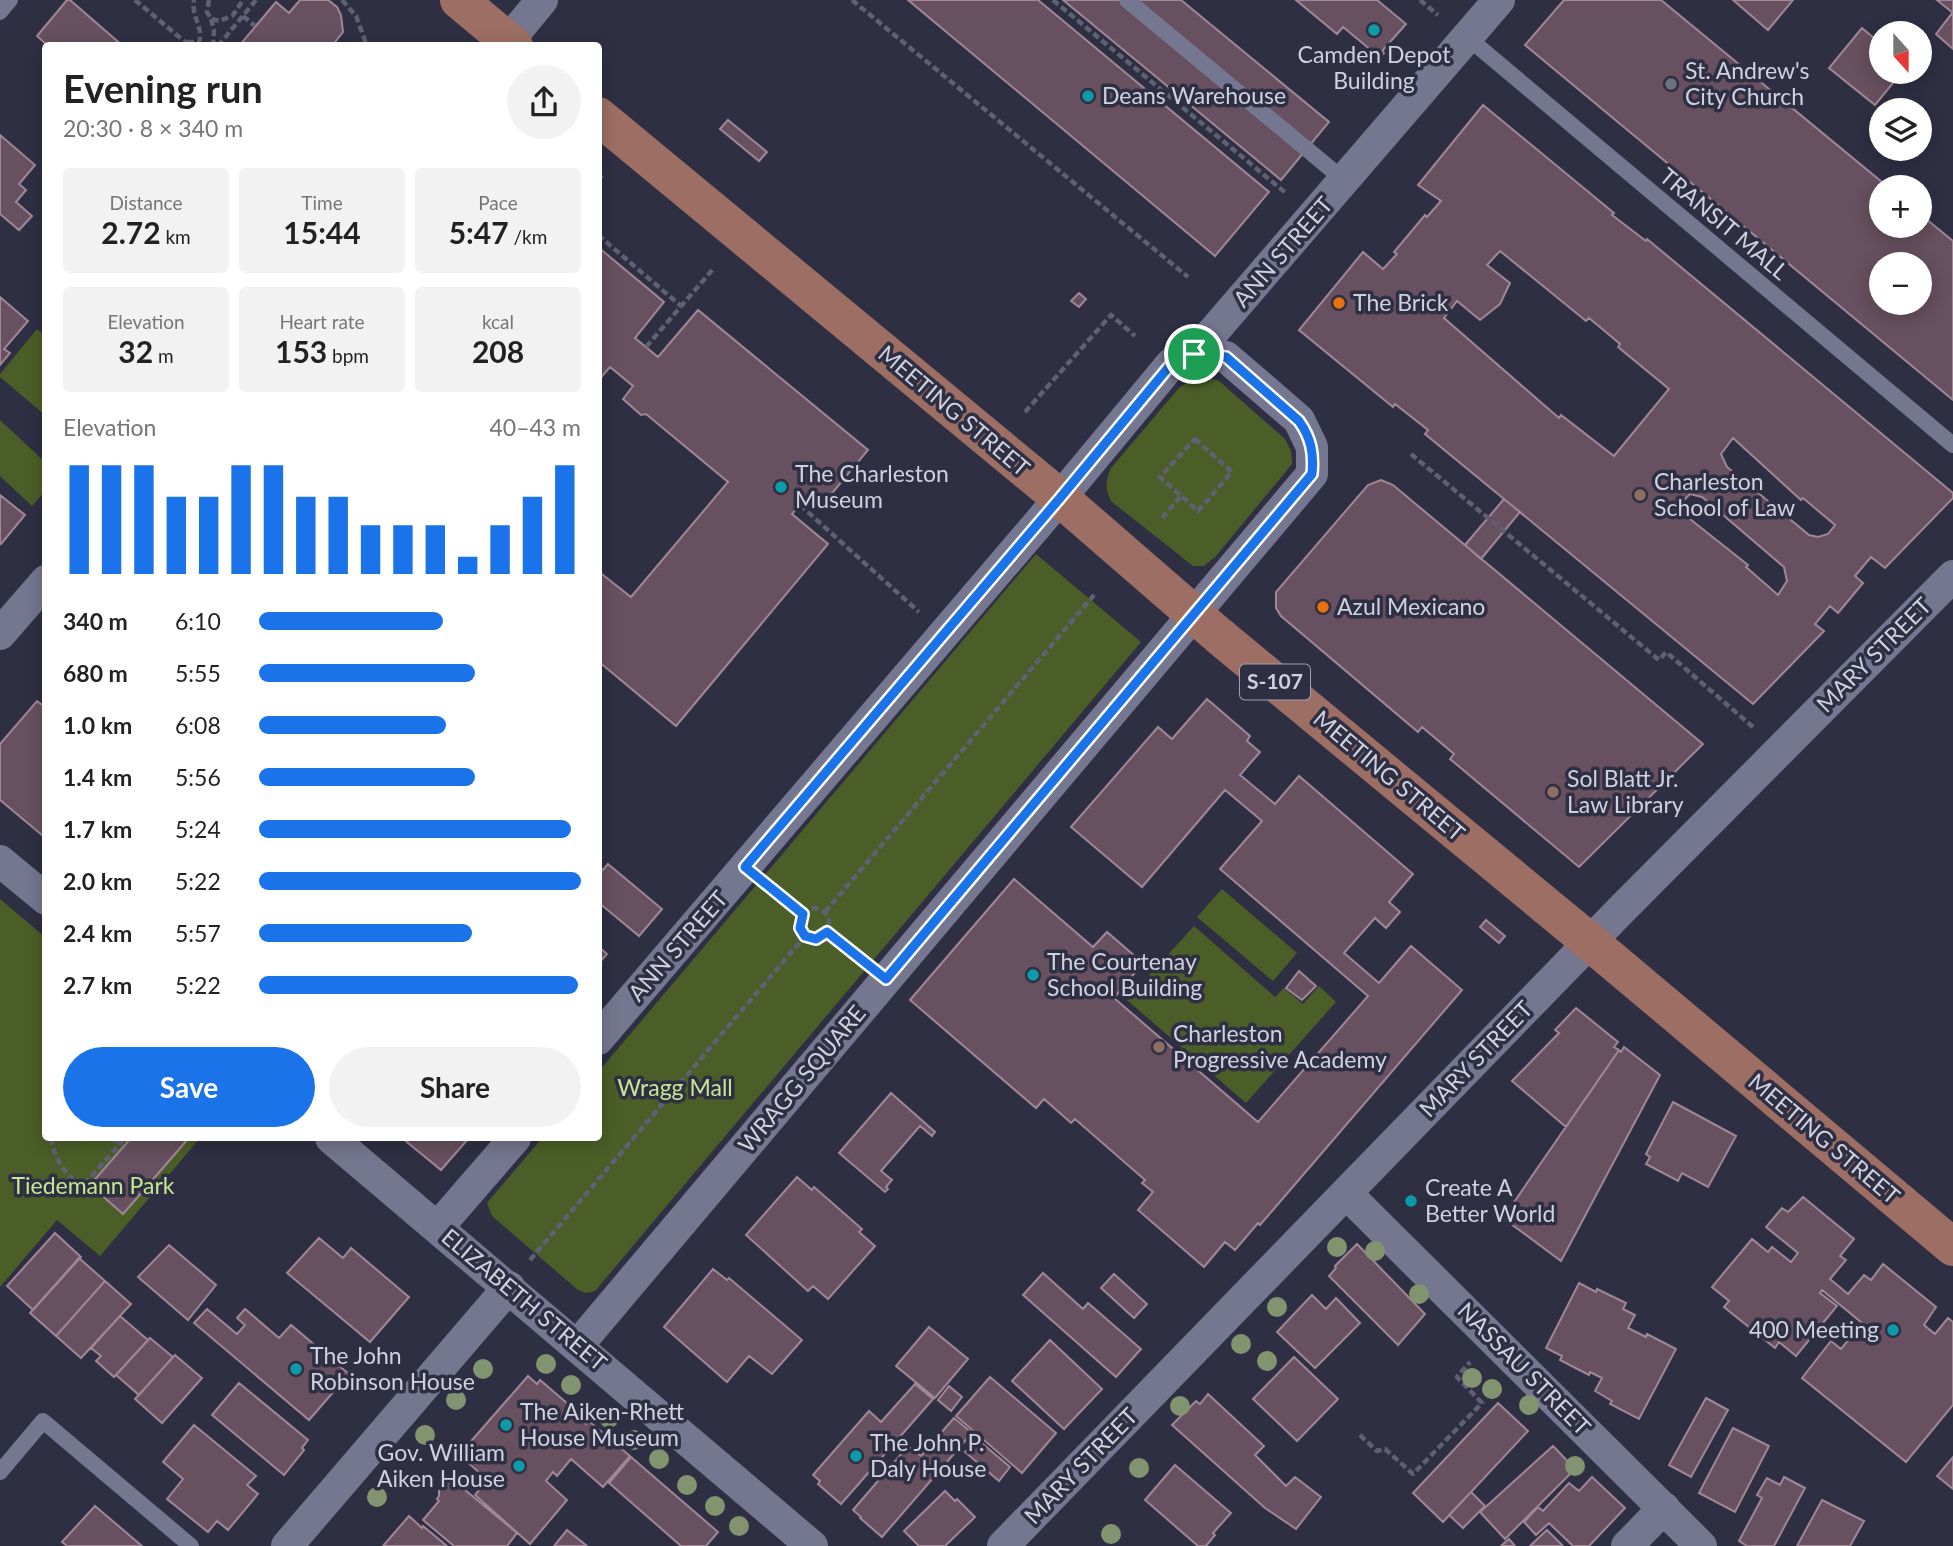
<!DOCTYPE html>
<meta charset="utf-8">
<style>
:root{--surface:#fff;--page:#f2f2f2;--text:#222;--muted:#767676;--accent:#1a73e8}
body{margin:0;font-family:Lato,sans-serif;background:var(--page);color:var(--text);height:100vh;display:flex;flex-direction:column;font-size:26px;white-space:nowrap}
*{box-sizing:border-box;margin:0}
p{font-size:23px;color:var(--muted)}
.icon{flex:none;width:38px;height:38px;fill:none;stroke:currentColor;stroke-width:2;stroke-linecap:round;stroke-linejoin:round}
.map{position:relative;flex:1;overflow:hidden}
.panel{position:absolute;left:42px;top:42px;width:560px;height:1099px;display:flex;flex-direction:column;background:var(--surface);border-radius:7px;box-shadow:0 4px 18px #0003}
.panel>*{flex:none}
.needle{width:46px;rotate:159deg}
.fabs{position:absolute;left:1869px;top:21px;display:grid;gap:14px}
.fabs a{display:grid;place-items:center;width:63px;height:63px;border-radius:50%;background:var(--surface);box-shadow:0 4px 18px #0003;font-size:35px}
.pin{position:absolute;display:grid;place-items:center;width:60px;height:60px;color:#fff;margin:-30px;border:4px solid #fff;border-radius:50%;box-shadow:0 2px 7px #0007}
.round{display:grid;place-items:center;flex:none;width:74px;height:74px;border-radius:37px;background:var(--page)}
.head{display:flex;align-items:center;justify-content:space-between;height:119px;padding:0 21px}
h1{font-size:38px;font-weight:700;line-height:52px}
.figures{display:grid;grid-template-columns:repeat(3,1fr);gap:10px;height:119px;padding:7px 21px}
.figures div{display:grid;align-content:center;border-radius:7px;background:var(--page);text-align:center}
.figures b{font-size:30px;font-weight:700}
.figures small{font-size:19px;font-weight:400}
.figures p{font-size:19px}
.chart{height:196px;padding:14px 21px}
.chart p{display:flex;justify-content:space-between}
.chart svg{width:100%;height:126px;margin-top:7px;stroke:var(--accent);stroke-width:6}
.action{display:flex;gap:14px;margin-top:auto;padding:14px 21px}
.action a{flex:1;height:80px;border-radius:42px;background:var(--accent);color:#fff;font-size:28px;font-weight:700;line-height:80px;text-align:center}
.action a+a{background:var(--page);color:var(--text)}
ul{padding:0 21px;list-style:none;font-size:23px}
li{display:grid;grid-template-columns:112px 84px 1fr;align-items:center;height:52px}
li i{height:18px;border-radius:9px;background:var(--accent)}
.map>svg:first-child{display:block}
.green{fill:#4b5e27}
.building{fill:#67505f;stroke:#9f8796;stroke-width:2;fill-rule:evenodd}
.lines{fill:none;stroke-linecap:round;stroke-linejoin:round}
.path{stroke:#606073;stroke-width:4.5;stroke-dasharray:7 3.5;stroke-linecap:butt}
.lane{stroke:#75768f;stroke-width:16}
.street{stroke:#75768f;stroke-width:32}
.primary{stroke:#9d6f64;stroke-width:38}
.tree{fill:#82946f}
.route-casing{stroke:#fff;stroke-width:14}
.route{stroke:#1a73e8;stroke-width:9}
.culture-dot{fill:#0f9aa8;stroke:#2f2f44;stroke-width:2.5}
.worship-dot{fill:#6b7280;stroke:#2f2f44;stroke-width:2.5}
.food-dot{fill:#e8710a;stroke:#2f2f44;stroke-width:2.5}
.education-dot{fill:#8d6e63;stroke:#2f2f44;stroke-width:2.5}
.labels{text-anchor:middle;stroke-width:7;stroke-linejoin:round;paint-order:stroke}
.shield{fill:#2f2f44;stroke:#a0a0b0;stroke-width:2}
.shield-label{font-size:21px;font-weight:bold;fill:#d0d1df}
.poi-label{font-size:23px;fill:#d0d1df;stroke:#2f2f44;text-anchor:start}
.street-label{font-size:23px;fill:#d0d1df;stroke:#2f2f44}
.park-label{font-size:23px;fill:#c6e692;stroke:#2f2f44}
</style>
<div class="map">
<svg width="1953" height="1546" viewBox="0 0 1953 1546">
<rect width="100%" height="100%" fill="#2f2f44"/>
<path class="green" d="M37,329L45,336V415L0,377V374Z
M1205,376L1219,381L1285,439L1291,451L1292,464L1216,556L1204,566H1193L1111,501C1105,489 1105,481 1111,468L1179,388L1194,377Z
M0,420L45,462V491L32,506L0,476Z
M1036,554L1141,642L595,1291L586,1293L578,1290L492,1216L487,1203L542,1138H598L599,1071Z
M1222,889L1297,953L1273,981L1197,917Z
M0,899L45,937L46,1138H200L100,1256L57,1220L0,1287Z
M1194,926L1275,997L1284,988L1303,1004L1319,986L1336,1002L1246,1103L1127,1000Z"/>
<path class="building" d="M67,0H70L123,46H48L37,36Z
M300,0H328L337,7L341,15L343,32L332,46H239L276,2L289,13Z
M908,0H1038L1269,192L1215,256Z
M1063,0H1181L1329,122L1281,180Z
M1296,0H1377L1406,24L1382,51L1384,53L1377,61L1369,54L1372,51L1343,27L1337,34Z
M1564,0H1661L1888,187H1881V226H1920V214L1953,241V400L1525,45ZM1881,264H1920V303H1881Z
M1733,0H1793L1768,30Z
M1937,0H1953V13Z
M1953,12V49L1936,34Z
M1862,28L1881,44V72H1902L1875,105L1829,68Z
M1483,105L1614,213L1612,215L1646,241L1647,239L1953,493V498L1885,568L1871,557L1855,576L1863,583L1838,613L1830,606L1815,624L1824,631L1753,704L1425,434L1428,430L1395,404L1393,407L1299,330L1363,252L1383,269L1397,254L1394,252L1425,215L1427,217L1441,201L1418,185ZM1500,251L1586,321L1589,318L1607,333L1620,344L1618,347L1669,389L1614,456L1561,415L1559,418L1444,318L1457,301L1480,320L1500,304L1510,283L1487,265ZM1733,438L1801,500L1803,498L1835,525L1828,534L1818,537L1809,535L1727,467L1721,454ZM1690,494L1702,497L1784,567L1787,581L1778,595L1746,567L1748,565L1676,508Z
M728,120L767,152L759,161L720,129Z
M0,135L35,165L19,184L26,190L16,202L32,216L19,230L0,214Z
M598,247L664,302L635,338L658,357L698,310L868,450L824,503L811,491L792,514L828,544L676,726L598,661V571L631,597L728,482L646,414L641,415L623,399L633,386L610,367L598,381Z
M1079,293L1086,299L1079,307L1071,301Z
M0,297L28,321L4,349L10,353L0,365Z
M1381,480L1393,485L1703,744L1579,867L1450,759L1454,754L1422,727L1418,732L1281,616L1276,608V592L1368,485Z
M0,495L25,515L1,544L0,543Z
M1504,499L1520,512L1481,559L1465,545Z
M1207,699L1250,736L1247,741L1260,752L1240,775L1275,804L1299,776L1413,874L1389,902L1400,912L1386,928L1375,918L1344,953L1379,983L1411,946L1462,990L1260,1225L1258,1223L1235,1250L1225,1242L1204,1267L1138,1210L1153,1192L1142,1183L1145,1180L1075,1119L1071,1123L1044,1099L1036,1108L910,1000L1014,879L1093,947L1107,932L1143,963L1114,998L1258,1122L1368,996L1220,869L1262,821L1225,790L1142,887L1071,827L1158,727L1172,739Z
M37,701L46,708V833L43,836L0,800V744Z
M608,864L662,909L639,936L598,902V869L601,872Z
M1486,920L1505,936L1499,943L1480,927Z
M598,946L607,954L599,963L601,965L598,967Z
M1299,971L1316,986L1302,1000L1286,988Z
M1576,1008L1618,1042L1614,1047L1619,1050L1566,1127L1512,1081L1559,1033L1555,1030Z
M1624,1047L1660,1075L1561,1261L1503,1218L1619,1050L1621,1052Z
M891,1093L935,1132L932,1136L920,1126L881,1171L892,1180L886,1187L888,1189L885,1192L839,1153Z
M1673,1102L1736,1136L1708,1187L1682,1173L1678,1181L1646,1164L1650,1157L1646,1154Z
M131,1138H186L188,1139L123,1214L90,1185Z
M402,1138H469L441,1170Z
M797,1177L812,1190L814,1187L862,1229L859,1232L875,1246L828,1299L813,1286L808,1291L746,1235Z
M1803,1197L1854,1239L1840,1256L1846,1260L1830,1279L1848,1294L1864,1275L1871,1280L1883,1264L1936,1307L1924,1325L1935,1334L1948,1318L1953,1322V1405L1906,1462L1802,1378L1831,1341L1841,1349L1862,1323L1822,1290L1820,1293L1837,1306L1796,1356L1779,1342L1775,1348L1724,1307L1729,1301L1712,1287L1752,1239L1768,1252L1772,1247L1791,1262L1798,1253L1766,1227L1782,1208L1788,1212Z
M55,1233L81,1257L33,1310L7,1286Z
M319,1238L343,1258L351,1248L409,1297L370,1342L287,1273Z
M1357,1244L1425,1314L1398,1345L1329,1276L1336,1268L1335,1266Z
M169,1245L216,1285L188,1320L138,1277Z
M79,1258L105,1281L56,1336L30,1313Z
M713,1269L727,1280L729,1278L802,1340L772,1374L749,1356L727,1382L664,1327Z
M1043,1273L1083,1309L1088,1303L1141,1349L1116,1377L1023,1295Z
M1114,1274L1147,1304L1134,1318L1101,1288Z
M105,1281L131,1304L81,1358L56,1336Z
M1579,1283L1596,1292L1597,1289L1626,1303L1623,1309L1635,1315L1628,1328L1646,1337L1647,1334L1676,1349L1639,1419L1610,1404L1612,1401L1595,1391L1602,1378L1590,1372L1589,1375L1560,1360L1562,1356L1546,1348Z
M1312,1295L1326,1309L1336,1298L1360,1323L1315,1368L1277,1332Z
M207,1309L237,1334L245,1325L237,1318L245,1309L279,1338L291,1325L349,1374L309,1420L194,1323Z
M120,1316L148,1340L114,1377L96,1361L101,1356L91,1348Z
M929,1327L968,1359L935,1398L896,1366Z
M150,1338L173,1357L139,1395L116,1375Z
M1050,1340L1102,1389L1064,1429L1012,1381Z
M175,1355L202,1378L162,1423L135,1399Z
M1294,1357L1338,1399L1297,1441L1253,1399Z
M528,1376L537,1384L540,1380L575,1410L573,1412L586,1424L589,1421L630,1456L603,1487L571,1459L557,1476L553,1472L546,1481L567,1500L530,1544L475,1495L488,1480L459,1455Z
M990,1377L1056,1433L1022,1473L956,1416Z
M239,1383L308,1440L302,1448L304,1450L284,1475L212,1415Z
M915,1384L933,1399L841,1504L818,1484L820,1481L813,1475L869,1411L881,1422Z
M949,1386L962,1397L951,1411L938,1400Z
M1208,1394L1264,1446L1255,1455L1286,1486L1295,1477L1321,1497L1296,1529L1265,1508L1172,1425L1196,1401L1200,1404Z
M1706,1398L1728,1410L1691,1477L1669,1465Z
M1498,1403L1528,1431L1443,1522L1413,1493Z
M954,1418L972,1433L882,1537L860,1518L861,1517L853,1510L908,1446L921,1456Z
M194,1425L256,1476L247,1485L258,1494L228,1530L217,1521L208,1532L167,1499L183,1479L163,1462Z
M1733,1428L1769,1446L1735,1512L1699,1493Z
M977,1439L1010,1467L999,1481L965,1452Z
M1553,1446L1575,1469L1505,1539L1480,1512Z
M631,1457L718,1532L706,1546H681L609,1483Z
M1953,1457V1489L1937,1476Z
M1175,1465L1231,1513L1213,1533L1215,1535L1206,1546H1198L1145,1500Z
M1592,1477L1625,1508L1589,1546H1573L1549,1523L1536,1535L1524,1522L1538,1507L1543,1511L1569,1483L1579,1491Z
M1784,1477L1805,1488L1774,1546H1747L1739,1541L1762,1498L1757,1495L1767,1478L1780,1485Z
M453,1480L517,1533L507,1546H454L423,1520L439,1501L437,1499L439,1496V1491L445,1483H450Z
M945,1491L955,1501L957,1499L975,1517L945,1546H919L904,1531Z
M1471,1492L1485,1506L1463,1528L1449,1515Z
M1822,1500L1864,1521L1850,1546H1797Z
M95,1506L142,1546H67L62,1542Z
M409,1516L422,1528L423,1526L447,1546H383Z
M567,1530L587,1546H554Z
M1547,1530L1563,1546H1530Z
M1509,1539L1515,1546H1501Z"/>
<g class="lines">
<path class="path" d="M135,0L190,46
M209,0L207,12L211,19L220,21L233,15L243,0
M342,0L356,16L367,46
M852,0L1188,277
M1053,0L1287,194
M1420,0L1438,15
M243,16L255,26
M211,19L214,30L213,46
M187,42H199C204,28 191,17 194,0
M218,46L256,0
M598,180L602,175
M598,235L681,306
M646,347L714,268
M1025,412L1111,315L1135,336
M1195,439L1232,472L1198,511L1160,477Z
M1411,454L1659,660L1666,652L1753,727
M800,505L919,612
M1162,518L1181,496
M771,888L803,913
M799 923a15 15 0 1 1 30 0a15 15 0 1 1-30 0Z
M825,912L1094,595
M827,932L861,959
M51,1138C55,1160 64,1173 82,1187L125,1138
M112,1138L119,1144
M530,1260L805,936
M1360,1435L1377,1451L1385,1449L1413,1474L1482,1403L1457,1377L1470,1362"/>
<path class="lane" d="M1127,0L1344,180
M0,12L10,0
M1467,37L1953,445
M0,1472L43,1421L191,1546"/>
<path class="street" d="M504,46L542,0
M0,634L46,581
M0,861L46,899
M598,1039L1060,498L1172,363L1194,354L1499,0
M331,1138L812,1546
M1346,1193L1701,1546
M438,1227L515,1138
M578,1345L1312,474V447L1299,420L1226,357L1207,354H1194
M287,1546L509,1287
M1003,1546L1621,910L1953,576
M1627,1546L1664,1508"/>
<path class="primary" d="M459,0L514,46
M598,116L1060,498L1218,635L1590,942L1953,1247"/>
</g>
<g class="tree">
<circle cx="1337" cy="1247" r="10"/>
<circle cx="1375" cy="1251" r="10"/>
<circle cx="1419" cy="1294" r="10"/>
<circle cx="1277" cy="1307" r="10"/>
<circle cx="1241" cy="1344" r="10"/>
<circle cx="1267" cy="1361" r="10"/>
<circle cx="546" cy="1364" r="10"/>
<circle cx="483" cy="1369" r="10"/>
<circle cx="1472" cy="1378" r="10"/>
<circle cx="571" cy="1385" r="10"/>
<circle cx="1492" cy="1389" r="10"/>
<circle cx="456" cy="1400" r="10"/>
<circle cx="1529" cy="1405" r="10"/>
<circle cx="1180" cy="1406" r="10"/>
<circle cx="609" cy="1418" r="10"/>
<circle cx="425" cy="1435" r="10"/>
<circle cx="634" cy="1440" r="10"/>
<circle cx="659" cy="1459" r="10"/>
<circle cx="1575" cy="1466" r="10"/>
<circle cx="1139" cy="1468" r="10"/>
<circle cx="687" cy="1485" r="10"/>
<circle cx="377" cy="1497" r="10"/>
<circle cx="715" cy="1506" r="10"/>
<circle cx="739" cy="1526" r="10"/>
<circle cx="1111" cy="1534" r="10"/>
</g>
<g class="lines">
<g class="route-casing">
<path id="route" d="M1194,354L1226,357L1299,421C1311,438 1314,453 1312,474L886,979L827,932L816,939L805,936L800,928L803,914L745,867L1060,498L1172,363Z"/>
</g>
<use href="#route" class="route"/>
</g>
<g class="culture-dot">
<circle cx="1374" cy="30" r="7"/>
<circle cx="1088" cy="96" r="7"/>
<circle cx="781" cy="487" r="7"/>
<circle cx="1033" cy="975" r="7"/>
<circle cx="1411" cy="1201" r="7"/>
<circle cx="1893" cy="1330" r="7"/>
<circle cx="296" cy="1369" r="7"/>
<circle cx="506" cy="1425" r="7"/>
<circle cx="856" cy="1456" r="7"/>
<circle cx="519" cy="1466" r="7"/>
</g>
<circle class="worship-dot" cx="1671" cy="84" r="7"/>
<g class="food-dot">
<circle cx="1339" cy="303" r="7"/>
<circle cx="1323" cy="607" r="7"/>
</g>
<g class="education-dot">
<circle cx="1640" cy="495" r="7"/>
<circle cx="1553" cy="792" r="7"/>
<circle cx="1159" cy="1047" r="7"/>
</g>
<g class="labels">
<rect class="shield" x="1240" y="664.5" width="70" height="35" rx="5"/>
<g class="shield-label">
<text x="1275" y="689">S-107</text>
</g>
<g class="poi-label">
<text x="1374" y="63" text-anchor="middle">Camden Depot<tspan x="1374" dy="26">Building</tspan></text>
<text x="1685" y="79">St. Andrew's<tspan x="1685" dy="26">City Church</tspan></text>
<text x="1102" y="104">Deans Warehouse</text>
<text x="1353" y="311">The Brick</text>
<text x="795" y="482">The Charleston<tspan x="795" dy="26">Museum</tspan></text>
<text x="1654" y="490">Charleston<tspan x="1654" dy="26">School of Law</tspan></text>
<text x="1337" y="615">Azul Mexicano</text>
<text x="1567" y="787">Sol Blatt Jr.<tspan x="1567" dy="26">Law Library</tspan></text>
<text x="1047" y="970">The Courtenay<tspan x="1047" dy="26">School Building</tspan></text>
<text x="1173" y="1042">Charleston<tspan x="1173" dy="26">Progressive Academy</tspan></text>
<text x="1425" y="1196">Create A<tspan x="1425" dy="26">Better World</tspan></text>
<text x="1879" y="1338" text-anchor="end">400 Meeting</text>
<text x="310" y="1364">The John<tspan x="310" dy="26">Robinson House</tspan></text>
<text x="520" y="1420">The Aiken-Rhett<tspan x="520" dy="26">House Museum</tspan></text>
<text x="870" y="1451">The John P.<tspan x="870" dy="26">Daly House</tspan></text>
<text x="505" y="1461" text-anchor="end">Gov. William<tspan x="505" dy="26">Aiken House</tspan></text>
</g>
<g class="street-label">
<text transform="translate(1724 224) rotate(40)" y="8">TRANSIT MALL</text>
<text transform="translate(1283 252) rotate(-49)" y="8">ANN STREET</text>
<text transform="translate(954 411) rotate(40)" y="8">MEETING STREET</text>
<text transform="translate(1874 655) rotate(-45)" y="8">MARY STREET</text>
<text transform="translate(1389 776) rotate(40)" y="8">MEETING STREET</text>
<text transform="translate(678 946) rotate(-49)" y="8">ANN STREET</text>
<text transform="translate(1476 1059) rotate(-46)" y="8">MARY STREET</text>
<text transform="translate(802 1079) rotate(-50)" y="8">WRAGG SQUARE</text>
<text transform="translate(1824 1139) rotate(40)" y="8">MEETING STREET</text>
<text transform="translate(524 1300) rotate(40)" y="8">ELIZABETH STREET</text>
<text transform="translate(1524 1369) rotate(45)" y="8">NASSAU STREET</text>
<text transform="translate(1081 1466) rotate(-46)" y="8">MARY STREET</text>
</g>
<g class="park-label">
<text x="675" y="1096">Wragg Mall</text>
<text x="93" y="1194">Tiedemann Park</text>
</g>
</g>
</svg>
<div class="fabs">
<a><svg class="needle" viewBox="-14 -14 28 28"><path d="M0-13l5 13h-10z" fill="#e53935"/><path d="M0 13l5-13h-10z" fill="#767676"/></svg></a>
<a><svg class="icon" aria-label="layers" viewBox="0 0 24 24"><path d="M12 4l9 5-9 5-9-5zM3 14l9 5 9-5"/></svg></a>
<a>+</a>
<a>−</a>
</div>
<div class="pin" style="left:1194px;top:354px;background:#1e9e55"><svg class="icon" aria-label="arrive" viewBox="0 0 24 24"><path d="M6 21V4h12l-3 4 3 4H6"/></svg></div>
<section class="panel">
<div class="head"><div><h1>Evening run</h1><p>20:30 · 8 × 340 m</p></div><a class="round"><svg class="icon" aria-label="share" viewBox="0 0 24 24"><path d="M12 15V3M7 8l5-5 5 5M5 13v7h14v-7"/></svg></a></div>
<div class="figures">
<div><p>Distance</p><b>2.72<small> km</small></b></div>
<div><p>Time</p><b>15:44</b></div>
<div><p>Pace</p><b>5:47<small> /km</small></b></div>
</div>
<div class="figures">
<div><p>Elevation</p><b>32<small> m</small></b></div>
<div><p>Heart rate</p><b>153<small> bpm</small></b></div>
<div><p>kcal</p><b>208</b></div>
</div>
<div class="chart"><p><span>Elevation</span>40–43 m</p>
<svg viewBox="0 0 160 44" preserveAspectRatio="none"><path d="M5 44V6M15 44V6M25 44V6M35 44V17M45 44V17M55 44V6M65 44V6M75 44V17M85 44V17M95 44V27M105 44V27M115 44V27M125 44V38M135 44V27M145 44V17M155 44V6"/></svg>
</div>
<ul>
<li><b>340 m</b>6:10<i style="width:57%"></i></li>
<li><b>680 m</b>5:55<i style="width:67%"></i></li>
<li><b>1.0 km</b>6:08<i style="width:58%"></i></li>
<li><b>1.4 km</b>5:56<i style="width:67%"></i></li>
<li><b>1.7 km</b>5:24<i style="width:97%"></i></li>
<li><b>2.0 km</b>5:22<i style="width:100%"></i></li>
<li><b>2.4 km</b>5:57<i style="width:66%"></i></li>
<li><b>2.7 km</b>5:22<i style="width:99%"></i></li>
</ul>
<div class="action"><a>Save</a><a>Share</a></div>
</section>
</div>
